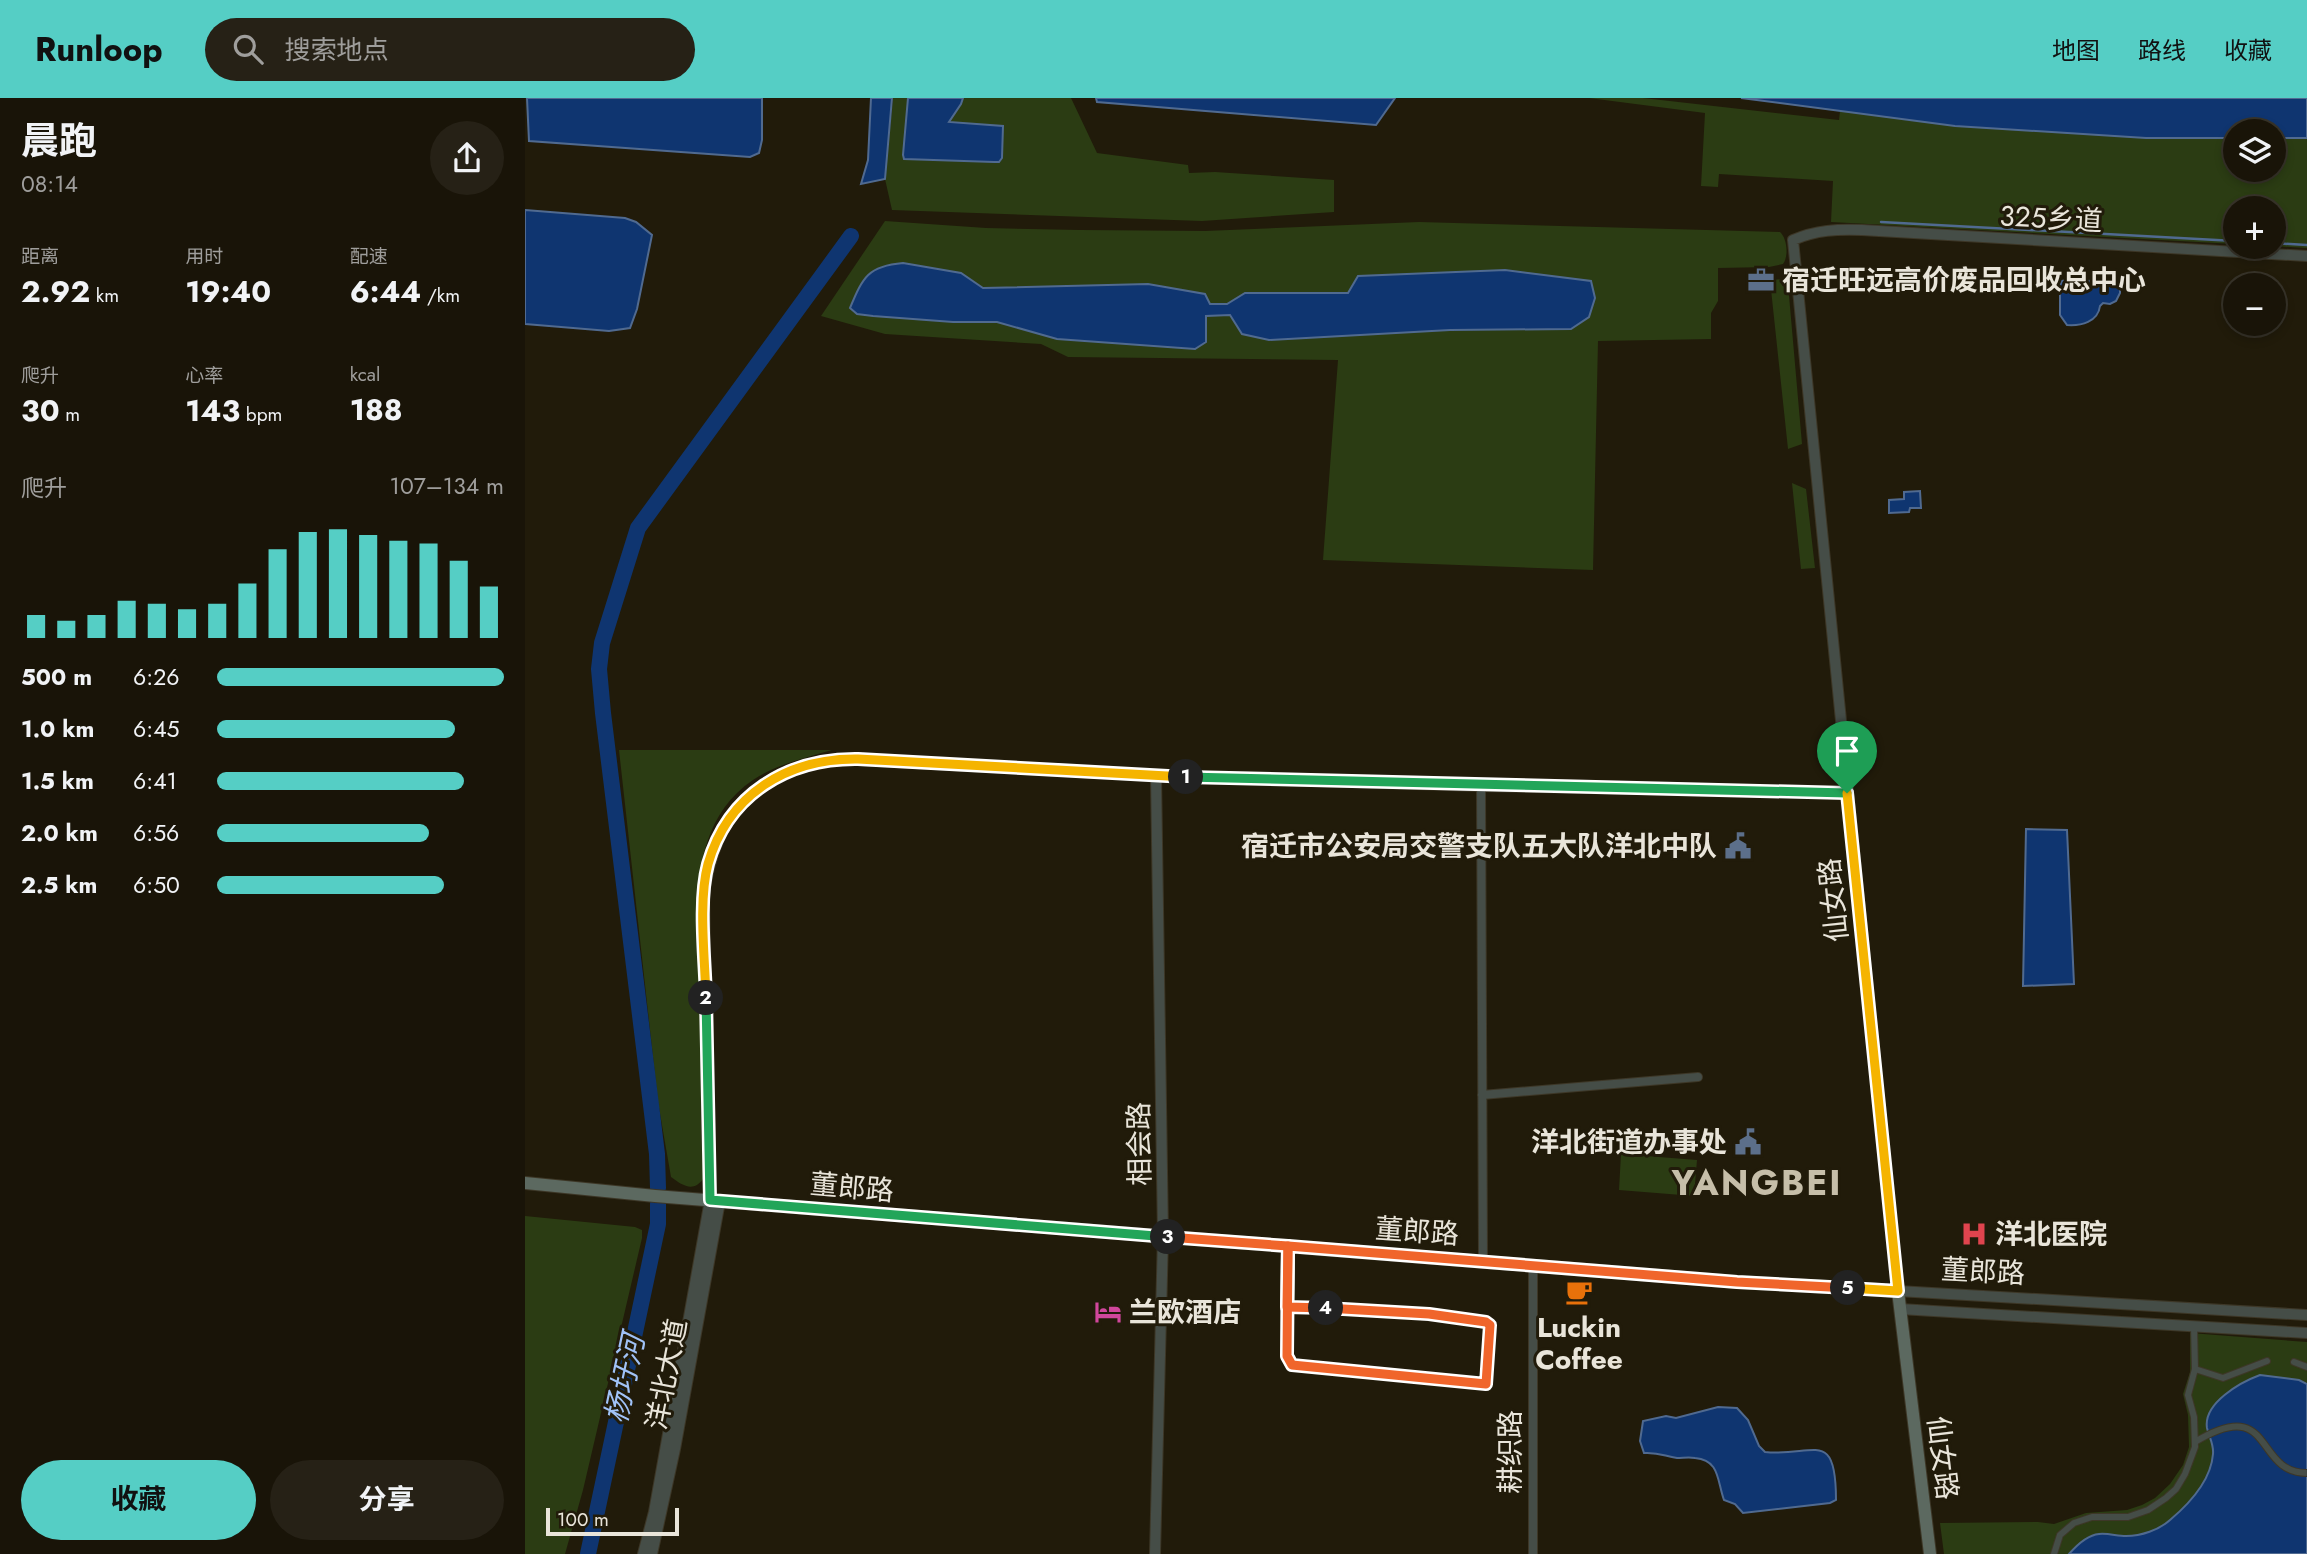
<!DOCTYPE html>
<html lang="zh">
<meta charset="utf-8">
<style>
:root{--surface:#191408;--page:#262116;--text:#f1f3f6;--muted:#9f9e9c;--line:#373329;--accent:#55cec5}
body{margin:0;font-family:Jost,"Noto Sans SC",sans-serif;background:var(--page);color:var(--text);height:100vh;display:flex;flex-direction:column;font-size:26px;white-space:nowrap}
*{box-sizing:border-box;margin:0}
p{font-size:23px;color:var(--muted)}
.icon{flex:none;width:38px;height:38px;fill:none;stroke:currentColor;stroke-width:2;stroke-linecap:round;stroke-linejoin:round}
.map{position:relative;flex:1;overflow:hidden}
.sheet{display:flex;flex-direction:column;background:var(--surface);width:525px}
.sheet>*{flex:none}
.controls{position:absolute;left:1698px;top:21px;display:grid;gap:14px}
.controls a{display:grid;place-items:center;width:63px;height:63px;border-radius:50%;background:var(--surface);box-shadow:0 4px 10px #0003,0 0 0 2px var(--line);font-size:35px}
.scale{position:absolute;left:21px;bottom:18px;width:133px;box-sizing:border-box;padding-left:7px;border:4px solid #e9e5da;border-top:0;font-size:19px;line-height:24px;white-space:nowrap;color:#e9e5da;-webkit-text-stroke:5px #211b0a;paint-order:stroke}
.pin{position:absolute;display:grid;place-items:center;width:60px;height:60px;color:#fff;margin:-72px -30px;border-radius:50% 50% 50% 0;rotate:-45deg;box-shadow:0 0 7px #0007}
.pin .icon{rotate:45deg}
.km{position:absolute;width:35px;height:35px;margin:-18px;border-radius:50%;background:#222;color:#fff;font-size:19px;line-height:35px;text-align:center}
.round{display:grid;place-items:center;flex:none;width:74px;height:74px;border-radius:37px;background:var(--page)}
.summary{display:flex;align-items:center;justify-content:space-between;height:119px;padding:0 21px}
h1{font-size:38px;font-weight:700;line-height:52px}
.metrics{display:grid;grid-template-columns:repeat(3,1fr);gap:10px;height:119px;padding:7px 21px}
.metrics div{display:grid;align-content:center}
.metrics b{font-size:30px;font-weight:700}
.metrics small{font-size:19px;font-weight:400}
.metrics p{font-size:19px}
.chart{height:196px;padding:14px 21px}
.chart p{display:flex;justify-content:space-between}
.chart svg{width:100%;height:126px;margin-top:7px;stroke:var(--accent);stroke-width:6}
.primary-button{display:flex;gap:14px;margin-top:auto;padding:14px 21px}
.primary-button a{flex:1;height:80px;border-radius:42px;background:var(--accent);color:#111;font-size:28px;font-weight:700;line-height:80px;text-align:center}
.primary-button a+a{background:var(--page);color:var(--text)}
ul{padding:0 21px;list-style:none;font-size:23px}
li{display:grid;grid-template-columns:112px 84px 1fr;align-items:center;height:52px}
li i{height:18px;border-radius:9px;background:var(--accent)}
header{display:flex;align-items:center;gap:42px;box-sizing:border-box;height:98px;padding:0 35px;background:var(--accent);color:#111}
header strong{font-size:33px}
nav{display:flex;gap:38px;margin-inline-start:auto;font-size:24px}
.search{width:490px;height:63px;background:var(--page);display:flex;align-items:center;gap:18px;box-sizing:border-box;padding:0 24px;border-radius:38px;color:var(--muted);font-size:26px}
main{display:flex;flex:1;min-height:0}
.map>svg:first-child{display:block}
.green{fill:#2b3c13}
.water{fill:#0f3570;stroke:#506a90;stroke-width:2}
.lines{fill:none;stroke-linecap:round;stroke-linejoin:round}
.stream{stroke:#506a90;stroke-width:2.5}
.river{stroke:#0f3570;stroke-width:16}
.pedestrian-casing{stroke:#3d3727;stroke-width:8}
.minor-casing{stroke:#3d3727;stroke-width:10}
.tertiary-casing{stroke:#3d3727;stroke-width:12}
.secondary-casing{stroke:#3d3727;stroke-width:14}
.pedestrian{stroke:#454d47;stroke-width:6}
.minor{stroke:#454d47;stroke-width:8}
.tertiary{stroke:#454d47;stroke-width:10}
.secondary{stroke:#5c6960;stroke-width:12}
.split-1-casing{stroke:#fff;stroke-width:14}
.split-2-casing{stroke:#fff;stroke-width:14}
.split-3-casing{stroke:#fff;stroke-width:14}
.split-4-casing{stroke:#fff;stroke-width:14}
.split-5-casing{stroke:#fff;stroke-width:14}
.split-6-casing{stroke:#fff;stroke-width:14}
.split-1{stroke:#22a559;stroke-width:9}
.split-2{stroke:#f5b400;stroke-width:9}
.split-3{stroke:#22a559;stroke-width:9}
.split-4{stroke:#f0652b;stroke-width:9}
.split-5{stroke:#f0652b;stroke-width:9}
.split-6{stroke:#f5b400;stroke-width:9}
.labels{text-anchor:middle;stroke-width:6;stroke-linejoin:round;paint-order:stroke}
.street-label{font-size:28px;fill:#e9e5da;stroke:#211b0a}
.poi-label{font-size:28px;font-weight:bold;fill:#e9e5da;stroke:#211b0a;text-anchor:start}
.water-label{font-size:30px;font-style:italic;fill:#a0c2f7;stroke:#211b0a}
.district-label{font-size:35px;font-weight:bold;letter-spacing:2px;fill:#c6bea9;stroke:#211b0a}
</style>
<header>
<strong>Runloop</strong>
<div class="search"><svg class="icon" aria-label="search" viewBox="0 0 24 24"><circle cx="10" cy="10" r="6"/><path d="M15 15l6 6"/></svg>搜索地点</div>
<nav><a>地图</a><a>路线</a><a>收藏</a></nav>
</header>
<main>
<section class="sheet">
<div class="summary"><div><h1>晨跑</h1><p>08:14</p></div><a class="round"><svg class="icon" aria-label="share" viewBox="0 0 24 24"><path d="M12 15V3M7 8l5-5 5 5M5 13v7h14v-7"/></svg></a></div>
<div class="metrics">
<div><p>距离</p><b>2.92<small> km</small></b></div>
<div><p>用时</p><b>19:40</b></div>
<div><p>配速</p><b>6:44<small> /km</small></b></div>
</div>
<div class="metrics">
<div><p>爬升</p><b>30<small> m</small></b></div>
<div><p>心率</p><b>143<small> bpm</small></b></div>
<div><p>kcal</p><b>188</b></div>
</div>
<div class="chart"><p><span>爬升</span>107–134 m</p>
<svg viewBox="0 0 160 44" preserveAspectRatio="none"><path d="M5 44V36M15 44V38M25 44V36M35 44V31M45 44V32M55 44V34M65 44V32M75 44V25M85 44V13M95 44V7M105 44V6M115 44V8M125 44V10M135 44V11M145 44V17M155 44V26"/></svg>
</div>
<ul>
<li><b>500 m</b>6:26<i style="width:100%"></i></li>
<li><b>1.0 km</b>6:45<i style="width:83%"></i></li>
<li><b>1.5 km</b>6:41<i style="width:86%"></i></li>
<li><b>2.0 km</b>6:56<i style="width:74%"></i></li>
<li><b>2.5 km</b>6:50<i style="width:79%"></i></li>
</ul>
<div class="primary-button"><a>收藏</a><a>分享</a></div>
</section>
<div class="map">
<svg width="1782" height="1456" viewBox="0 0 1782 1456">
<rect width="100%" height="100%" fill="#211b0a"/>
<path class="green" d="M368,0H546L572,55L663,67L664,75L690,74L809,82V114L677,123L367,112L360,81Z
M1064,0H1118L1314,22L1315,13L1430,28L1621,40H1710V72H1748V40H1782V150L1748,148V110H1710V146L1306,124L1308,83L1194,76L1193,89L1176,88L1180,15Z
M360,123L461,130L555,132L680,133L894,124L1255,134C1262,140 1264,158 1258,166L1244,169L1193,170V203L1186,215V241L1073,243L1068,472L798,462L813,262L543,259L516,246L360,236L296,218Z
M1260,181L1263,186L1277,346L1263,351L1245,182Z
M1267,385L1281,391L1290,470L1276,471Z
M94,652H307C280,660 252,666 228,682C153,732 173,845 177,921C179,955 175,989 176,1023C176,1042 178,1062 178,1081C168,1095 157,1087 146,1079L133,1004Z
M1096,1056L1172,1062L1169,1098L1094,1092Z
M0,1118L110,1129L117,1132V1140L58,1392L40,1456H0Z
M1665,1235L1782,1244V1456H1419L1415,1425L1513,1424L1529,1426L1561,1415L1602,1412L1617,1407L1630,1400L1645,1386L1658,1367L1664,1349L1663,1317L1658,1296L1665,1274Z"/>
<path class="water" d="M2,0H237V42L234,55L225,59L4,43Z
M346,0H367L360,81L336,86L343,62Z
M383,0H438L436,6L424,24L478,28L477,60L474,64H469L379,61L378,57Z
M571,0H870L851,27L572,4Z
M1216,0H1782V40H1748V33H1710V40H1621L1430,28Z
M0,112L100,120L111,124L127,137L112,211L105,230L84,233L0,226Z
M378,165L436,175L458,190L623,186L680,196L685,206H702L720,195H823L833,178L980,172L1066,183L1070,200L1064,219L1046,231L925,232L744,242L717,236L705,217L681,218V244L670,251L532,241L472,224H428L348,218L332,216L325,210C338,179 343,168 378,165Z
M1543,182L1595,184V195L1591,203L1585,206L1578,205L1575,208C1573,224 1556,228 1542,227L1535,217V187L1537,183Z
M1395,393L1396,410H1385L1384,414L1364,415V402L1379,401V394Z
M1501,731L1542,732L1549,886L1498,888Z
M1735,1277L1774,1282L1782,1286V1456H1544C1551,1448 1563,1437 1574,1436C1583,1435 1592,1438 1601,1438C1616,1438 1634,1432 1645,1422C1664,1406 1686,1382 1688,1356C1689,1346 1684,1339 1682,1330C1678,1305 1716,1284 1735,1277Z
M1193,1309L1212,1310L1223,1322L1234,1348L1240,1354C1289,1359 1311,1329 1311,1402L1305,1405L1218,1415L1210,1406L1199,1402C1192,1383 1195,1362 1170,1360C1164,1359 1158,1360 1152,1360C1139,1358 1134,1354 1119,1355L1115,1343L1118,1323L1141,1318L1151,1320Z"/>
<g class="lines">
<path class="stream" d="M1356,124L1710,143
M1748,145L1782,147"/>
<path class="river" d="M133,1090L132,1056L78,615L74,571L77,545L113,430L326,138
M63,1456L133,1126V1106"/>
<g class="pedestrian-casing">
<path id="pedestrian" d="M1769,1264L1782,1269
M1670,1271L1698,1280L1742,1263
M1670,1344C1750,1296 1728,1375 1782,1375
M1529,1456L1535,1437L1549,1425L1567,1419H1603L1623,1412L1641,1400L1651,1391L1660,1376L1670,1349L1669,1319L1663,1297L1670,1271L1669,1228"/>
</g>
<g class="minor-casing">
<path id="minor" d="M956,688L958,1163
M957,997L1173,979
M1008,1167V1456
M762,1209L904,1216L961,1224L965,1227L962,1286L773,1268L764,1266L762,1258L763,1148"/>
</g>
<g class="tertiary-casing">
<path id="tertiary" d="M1782,158L1337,132C1313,131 1291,132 1268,142L1373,1193L1782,1217
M1375,1211L1782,1235
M118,1456L129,1414L185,1102L179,796C190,715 233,671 315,661L631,678L956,688L1322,695
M127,1456L150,1351L195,1103
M630,1456L638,1138L631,678"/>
</g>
<g class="secondary-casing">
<path id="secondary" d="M0,1085L130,1098L1212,1184L1373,1193L1405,1456"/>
</g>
<use href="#pedestrian" class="pedestrian"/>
<use href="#minor" class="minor"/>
<use href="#tertiary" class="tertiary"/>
<use href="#secondary" class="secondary"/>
</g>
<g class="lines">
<g class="split-1-casing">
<path id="split-1" d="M661,679L1322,695"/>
</g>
<g class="split-2-casing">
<path id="split-2" d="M181,900C180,861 173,803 183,766C203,696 263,660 333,661L661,679"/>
</g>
<g class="split-3-casing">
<path id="split-3" d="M181,900L185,1102L643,1139"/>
</g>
<g class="split-4-casing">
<path id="split-4" d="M643,1139L763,1148L762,1258L767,1267L961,1286L965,1227L961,1224L904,1216L801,1210"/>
</g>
<g class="split-5-casing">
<path id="split-5" d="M801,1210L762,1209L763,1148L1212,1184L1323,1190"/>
</g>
<g class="split-6-casing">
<path id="split-6" d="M1322,695L1373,1193L1323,1190"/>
</g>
<use href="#split-1" class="split-1"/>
<use href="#split-2" class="split-2"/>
<use href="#split-3" class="split-3"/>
<use href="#split-4" class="split-4"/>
<use href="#split-5" class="split-5"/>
<use href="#split-6" class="split-6"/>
</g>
<defs>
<g id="office-bare" transform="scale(2.1)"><path d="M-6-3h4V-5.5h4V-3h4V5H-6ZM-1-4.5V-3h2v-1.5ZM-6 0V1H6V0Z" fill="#5c6f8a" stroke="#211b0a" stroke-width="2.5" paint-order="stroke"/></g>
<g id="civic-bare" transform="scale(2.1)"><path d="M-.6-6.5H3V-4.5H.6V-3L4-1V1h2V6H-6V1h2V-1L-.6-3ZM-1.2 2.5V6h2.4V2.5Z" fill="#5c6f8a" stroke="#211b0a" stroke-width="2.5" paint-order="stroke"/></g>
<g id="hospital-bare" transform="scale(2.1)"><path d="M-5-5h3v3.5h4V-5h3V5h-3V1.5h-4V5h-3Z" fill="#e0444e" stroke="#211b0a" stroke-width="2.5" paint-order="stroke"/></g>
<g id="cafe-bare" transform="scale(2.1)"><path d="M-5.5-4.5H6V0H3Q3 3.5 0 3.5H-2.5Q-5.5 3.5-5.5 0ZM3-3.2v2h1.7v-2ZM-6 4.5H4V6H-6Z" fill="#e8710a" stroke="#211b0a" stroke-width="2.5" paint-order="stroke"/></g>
<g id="hotel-bare" transform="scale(2.1)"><path d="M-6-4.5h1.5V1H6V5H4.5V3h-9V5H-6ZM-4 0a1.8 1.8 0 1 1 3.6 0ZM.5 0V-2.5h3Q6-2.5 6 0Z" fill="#d1479c" stroke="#211b0a" stroke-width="2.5" paint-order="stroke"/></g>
</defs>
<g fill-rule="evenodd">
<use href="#office-bare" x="1236" y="182"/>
<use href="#civic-bare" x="1213" y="748"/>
<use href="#civic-bare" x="1223" y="1044"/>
<use href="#hospital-bare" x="1449" y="1136"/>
<use href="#cafe-bare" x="1054" y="1194"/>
<use href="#hotel-bare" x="583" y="1214"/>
</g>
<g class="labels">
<g class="street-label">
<text transform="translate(1526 120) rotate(3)" y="10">325乡道</text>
<text transform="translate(1308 802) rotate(-96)" y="10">仙女路</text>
<text transform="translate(614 1046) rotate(-91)" y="10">相会路</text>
<text transform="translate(327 1089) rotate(5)" y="10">董郎路</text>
<text transform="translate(892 1133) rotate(4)" y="10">董郎路</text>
<text transform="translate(1458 1173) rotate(3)" y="10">董郎路</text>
<text transform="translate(141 1276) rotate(-79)" y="10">洋北大道</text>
<text transform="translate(985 1354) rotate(-90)" y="10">耕织路</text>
<text transform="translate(1418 1360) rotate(83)" y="10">仙女路</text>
</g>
<g class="poi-label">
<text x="1257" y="192">宿迁旺远高价废品回收总中心</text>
<text x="1192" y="758" text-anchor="end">宿迁市公安局交警支队五大队洋北中队</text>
<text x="1202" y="1054" text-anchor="end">洋北街道办事处</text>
<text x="1470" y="1146">洋北医院</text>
<text x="604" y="1224">兰欧酒店</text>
<text x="1054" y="1239" text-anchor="middle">Luckin<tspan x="1054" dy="32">Coffee</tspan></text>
</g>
<g class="water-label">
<text transform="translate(100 1281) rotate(-78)" y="10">杨圩河</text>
</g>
<g class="district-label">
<text x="1232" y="1097">YANGBEI</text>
</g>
</g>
</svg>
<div class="controls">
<a><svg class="icon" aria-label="layers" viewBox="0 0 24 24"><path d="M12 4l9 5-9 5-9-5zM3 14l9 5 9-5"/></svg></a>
<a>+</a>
<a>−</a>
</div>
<div class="scale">100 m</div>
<div class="pin" style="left:1322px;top:695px;background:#1e9e55"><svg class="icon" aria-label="arrive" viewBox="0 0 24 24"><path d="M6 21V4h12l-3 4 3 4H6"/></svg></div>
<b class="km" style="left:661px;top:679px">1</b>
<b class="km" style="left:181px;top:900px">2</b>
<b class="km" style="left:643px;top:1139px">3</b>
<b class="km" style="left:801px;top:1210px">4</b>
<b class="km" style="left:1323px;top:1190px">5</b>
</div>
</main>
